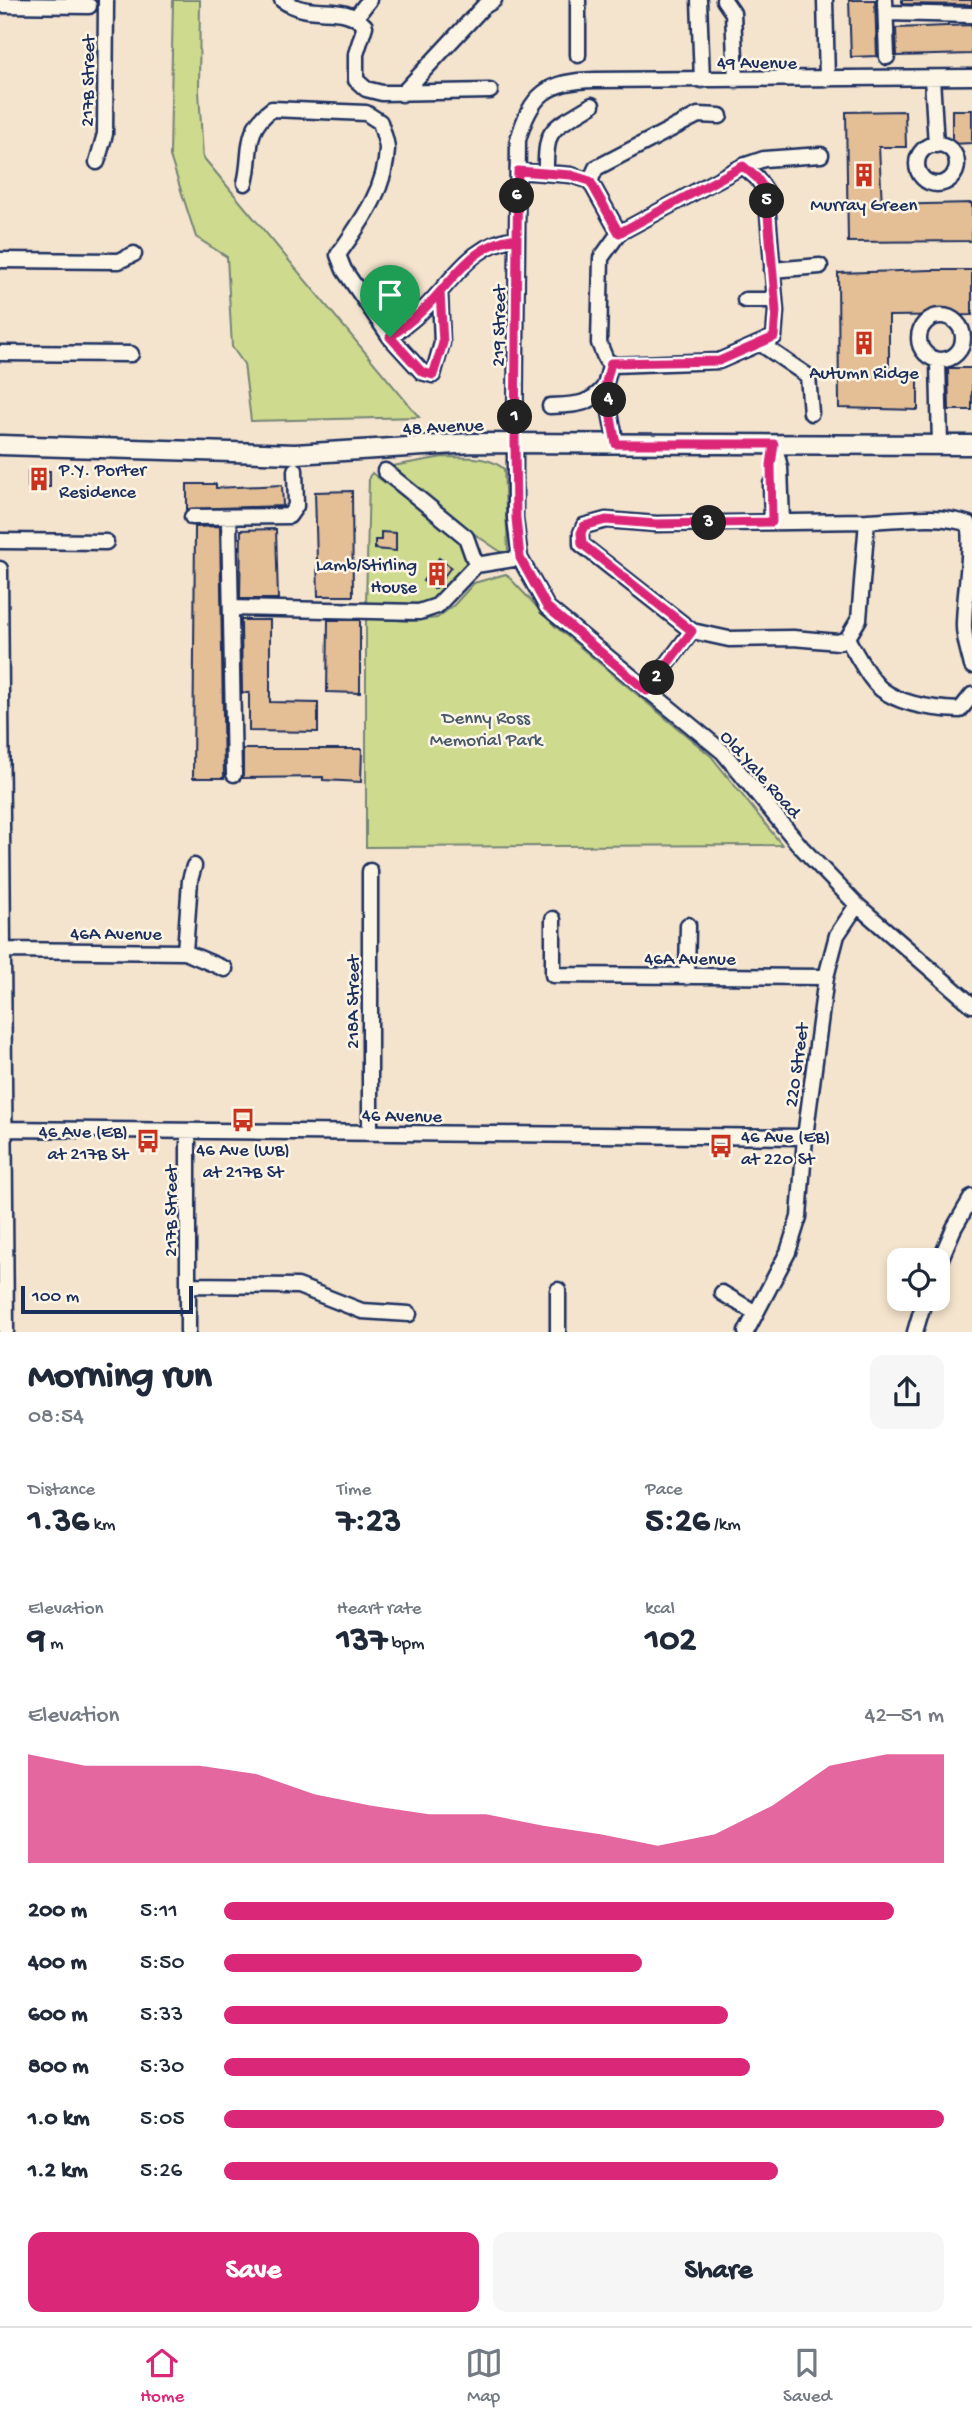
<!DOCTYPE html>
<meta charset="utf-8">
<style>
:root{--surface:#fff;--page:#f6f6f7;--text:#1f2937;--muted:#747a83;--line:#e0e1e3;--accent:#db2777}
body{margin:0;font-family:"Gochi Hand",sans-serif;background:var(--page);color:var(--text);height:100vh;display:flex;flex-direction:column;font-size:26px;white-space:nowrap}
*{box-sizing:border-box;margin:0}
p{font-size:23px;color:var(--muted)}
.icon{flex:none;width:38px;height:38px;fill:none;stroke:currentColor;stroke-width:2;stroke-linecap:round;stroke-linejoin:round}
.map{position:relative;height:1332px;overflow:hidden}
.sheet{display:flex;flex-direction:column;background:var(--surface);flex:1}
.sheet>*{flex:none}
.buttons{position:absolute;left:887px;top:1248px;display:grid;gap:14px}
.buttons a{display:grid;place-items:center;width:63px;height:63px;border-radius:14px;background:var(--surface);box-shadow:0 4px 10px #0003;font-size:35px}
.scale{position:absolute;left:21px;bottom:18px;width:172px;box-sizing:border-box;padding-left:7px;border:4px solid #1b2f5e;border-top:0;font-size:19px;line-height:24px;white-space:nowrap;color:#1b2f5e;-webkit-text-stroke:5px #fcf5e5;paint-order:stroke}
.pin{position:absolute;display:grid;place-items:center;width:60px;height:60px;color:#fff;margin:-72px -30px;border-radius:50% 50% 50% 0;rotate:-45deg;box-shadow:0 0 7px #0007}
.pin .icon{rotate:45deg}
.km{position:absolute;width:35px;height:35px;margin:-18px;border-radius:50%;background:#222;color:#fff;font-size:19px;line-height:35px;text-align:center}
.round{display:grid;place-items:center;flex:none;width:74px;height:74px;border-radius:14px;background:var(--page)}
.head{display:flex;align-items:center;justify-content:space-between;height:119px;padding:0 28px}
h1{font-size:38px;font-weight:800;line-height:52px}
.figures{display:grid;grid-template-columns:repeat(3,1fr);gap:10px;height:119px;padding:7px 28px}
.figures div{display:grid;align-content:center}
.figures b{font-size:35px;font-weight:800}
.figures small{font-size:19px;font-weight:400}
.figures p{font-size:19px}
.chart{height:196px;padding:14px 28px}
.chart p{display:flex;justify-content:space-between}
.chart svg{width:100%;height:126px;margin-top:7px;fill:var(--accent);opacity:.7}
.cta{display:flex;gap:14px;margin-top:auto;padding:14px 28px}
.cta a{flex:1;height:80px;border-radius:14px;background:var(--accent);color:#fff;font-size:28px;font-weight:800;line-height:80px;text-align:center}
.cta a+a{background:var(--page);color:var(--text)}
ul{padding:0 28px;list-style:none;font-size:23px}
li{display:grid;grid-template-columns:112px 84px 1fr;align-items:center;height:52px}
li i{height:18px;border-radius:9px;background:var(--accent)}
.tabs{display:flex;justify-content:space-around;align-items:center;height:98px;border-top:2px solid var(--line);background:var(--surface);font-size:19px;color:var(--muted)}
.tabs a{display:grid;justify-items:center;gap:4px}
.tabs .current{color:var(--accent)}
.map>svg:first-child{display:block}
.green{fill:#ceda8e;stroke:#748476;stroke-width:2}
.building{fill:#e4be95;stroke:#1b2f5e;stroke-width:2}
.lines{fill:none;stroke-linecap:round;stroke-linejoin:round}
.minor-casing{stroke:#1b2f5e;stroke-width:19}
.major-casing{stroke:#1b2f5e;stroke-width:23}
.minor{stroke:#fcf5e5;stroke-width:14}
.major{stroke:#fcf5e5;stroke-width:18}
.route-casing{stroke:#fff;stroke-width:14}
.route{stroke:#db2777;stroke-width:9}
.labels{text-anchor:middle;stroke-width:5;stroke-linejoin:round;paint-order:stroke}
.street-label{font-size:19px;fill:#1b2f5e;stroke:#fcf5e5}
.poi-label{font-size:19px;fill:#1b2f5e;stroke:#fcf5e5}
.park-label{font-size:19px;fill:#485a6a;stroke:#fcf5e5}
</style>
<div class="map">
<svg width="972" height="1332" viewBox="0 0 972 1332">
<rect width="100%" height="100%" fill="#f5e4cd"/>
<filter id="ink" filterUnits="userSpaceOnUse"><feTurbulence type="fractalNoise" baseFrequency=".0143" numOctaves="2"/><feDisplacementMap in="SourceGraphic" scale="14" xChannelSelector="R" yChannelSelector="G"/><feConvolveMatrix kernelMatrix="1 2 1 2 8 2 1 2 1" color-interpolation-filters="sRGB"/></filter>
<g filter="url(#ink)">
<path class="green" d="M173,0H200L199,91L203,157L419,417L251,421L244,364L232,347L227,257L196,237L170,156Z
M443,457C464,458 488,455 504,469L508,551L504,554L445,514L393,466Z
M372,473L476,552L436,599L412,609L366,605L369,477Z
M506,574L555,626L711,756L782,845L366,847V618L411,621L437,618L454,605L474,583Z"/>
<path class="building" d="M849,0H875L877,56L851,57Z
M902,0H972V5L902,4Z
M972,25V54L897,56L896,28Z
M952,110H972V143L952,144Z
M905,111L906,147H879L882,205L972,203V241L848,242L846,112Z
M931,270H972V315L889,316V370L918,371V410L839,408L838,273Z
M948,368H972V410H949Z
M28,471H50V487H28Z
M187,484H216V488L282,485L283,506L187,509Z
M352,491L353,596H318L315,492Z
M220,526L224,778H193L195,527Z
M276,529L278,599H240L241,530Z
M381,532L396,533V551L375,549V540H381Z
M439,558L451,567L435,589L423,581Z
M241,620H270V702L318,703V732L249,731V693H242Z
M328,620H360V693L327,692Z
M243,749H362L361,782L323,780V777L243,778Z"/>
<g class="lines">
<g class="minor-casing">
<path id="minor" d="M282,0C315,22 341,0 365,26L356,54V80L366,89L382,93L490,91
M578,0V55
M699,0L702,80
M724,0L733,13L736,80
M825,0L827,79
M885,0L887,57
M0,5L89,6
M886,13L972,15
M357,16L369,0
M972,77L595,80C547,81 531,94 518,140L515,443V518L520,558L547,607L723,752L801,847L857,905L972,1005
M932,78L936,145
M402,94L483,7L494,0
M917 164a20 20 0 1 1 40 0a20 20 0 1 1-40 0Z
M97,162L105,134L106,0
M518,171L571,175L590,181L619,233L743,166L764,159L821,155
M546,173C545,124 553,130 592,105
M590,181L596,168L698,115L720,116
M245,183C253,153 242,131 272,109L366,113L380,122C382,130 387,141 387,149C386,190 360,223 338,255L344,270L390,337C402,328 414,319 424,309C455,279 470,244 517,238
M619,233L601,258L599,343L606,360L614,365L719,361L774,337L776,311L766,191L757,178L743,166
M0,260L119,261L134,254
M772,270L820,266
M745,300H775
M919 338a22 22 0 1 1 44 0a22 22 0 1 1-44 0Z
M390,337L422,372L433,375L442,343L440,292
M761,344L808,376L811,413
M0,353L131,354
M938,362L940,445
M611,363L605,386L616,444
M550,406C574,405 590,406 605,386
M774,444L780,467L782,522
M385,471L466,537L476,565L520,558
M771,484L772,522
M192,517L289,516L296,506L295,470
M229,518L234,774
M867,521C900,520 937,513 969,524C972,557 965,589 964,623C963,637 969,652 972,666
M0,541L106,542
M0,569L6,1332
M231,608L419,612L437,606L476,565
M847,639C857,654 867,677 881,689C901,705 935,709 960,710L972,695
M647,691L692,631L729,639L793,638L838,642L847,639L859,619L867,521L656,524L606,520L584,526L581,533V544L692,631
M553,919V975L826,977
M4,950L185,952L225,969
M185,952L190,880L194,866
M687,977L688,925
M0,1129L805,1137
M188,1131V1332
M370,1133V871
M938,1265L954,1228L972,1197
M188,1285L298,1286L362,1311L409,1314
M722,1293L756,1313
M558,1332V1290
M746,1332L788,1252L799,1217L805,1137L826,977L837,935L857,905
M915,1332L925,1298"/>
</g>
<g class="major-casing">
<path id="major" d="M0,445L295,454L473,443L972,445"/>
</g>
<use href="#minor" class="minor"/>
<use href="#major" class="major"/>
</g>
</g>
<g class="lines" filter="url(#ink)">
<g class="route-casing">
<path id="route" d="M390,337C402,328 414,319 424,309C455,279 470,244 517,238L515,443L516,518L520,558L547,607L647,691L692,631L582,544L581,533L584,526L606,520L656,524L772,522L771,465L774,444H616L605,386L611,363L719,361L774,337L776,311L766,191L757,178L743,166L619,233L590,181L571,175L518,171L517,238C481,242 463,266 440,292L443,343L433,375L422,372L390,337"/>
</g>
<use href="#route" class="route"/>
</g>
<defs>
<g id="building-bare" transform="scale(1.89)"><path d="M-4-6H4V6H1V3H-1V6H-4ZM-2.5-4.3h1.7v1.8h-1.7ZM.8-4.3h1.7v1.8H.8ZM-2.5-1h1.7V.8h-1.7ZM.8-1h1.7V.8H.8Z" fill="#c8321e" stroke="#fcf5e5" stroke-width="2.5" paint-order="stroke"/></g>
<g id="bus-bare" transform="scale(1.89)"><path d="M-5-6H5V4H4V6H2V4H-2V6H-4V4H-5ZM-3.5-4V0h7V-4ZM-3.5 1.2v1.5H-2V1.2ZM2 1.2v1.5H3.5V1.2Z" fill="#c8321e" stroke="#fcf5e5" stroke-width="2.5" paint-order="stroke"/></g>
</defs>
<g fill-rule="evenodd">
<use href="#building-bare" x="864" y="175"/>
<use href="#building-bare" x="864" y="343"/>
<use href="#building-bare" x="39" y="479"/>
<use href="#building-bare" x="437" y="574"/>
<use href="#bus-bare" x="243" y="1120"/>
<use href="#bus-bare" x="148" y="1141"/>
<use href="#bus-bare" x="721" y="1146"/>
</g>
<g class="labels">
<g class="street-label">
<text x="757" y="68">49 Avenue</text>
<text transform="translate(86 81) rotate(-89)" y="7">217B Street</text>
<text transform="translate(497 326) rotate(-89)" y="7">219 Street</text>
<text transform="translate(443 425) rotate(-3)" y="7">48 Avenue</text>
<text transform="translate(762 773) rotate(48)" y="7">Old Yale Road</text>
<text x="116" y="939">46A Avenue</text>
<text x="690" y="964">46A Avenue</text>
<text transform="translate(351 1002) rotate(-90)" y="7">218A Street</text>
<text transform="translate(795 1065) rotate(-82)" y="7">220 Street</text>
<text transform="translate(402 1114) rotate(1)" y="7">46 Avenue</text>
<text transform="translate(169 1211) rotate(-90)" y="7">217B Street</text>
</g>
<g class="poi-label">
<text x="864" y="210">Murray Green</text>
<text x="864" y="378">Autumn Ridge</text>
<text x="59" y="475" text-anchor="start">P.Y. Porter<tspan x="59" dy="22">Residence</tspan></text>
<text x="417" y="570" text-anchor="end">Lamb/Stirling<tspan x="417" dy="22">House</tspan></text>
<text x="128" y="1137" text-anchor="end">46 Ave (EB)<tspan x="128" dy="22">at 217B St</tspan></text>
<text x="741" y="1142" text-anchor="start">46 Ave (EB)<tspan x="741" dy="22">at 220 St</tspan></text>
<text x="243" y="1155">46 Ave (WB)<tspan x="243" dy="22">at 217B St</tspan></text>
</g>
<g class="park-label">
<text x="486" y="723">Denny Ross<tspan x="486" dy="22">Memorial Park</tspan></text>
</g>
</g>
</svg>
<div class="buttons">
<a><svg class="icon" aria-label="locate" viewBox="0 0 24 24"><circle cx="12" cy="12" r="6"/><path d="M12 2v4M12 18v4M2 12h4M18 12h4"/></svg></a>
</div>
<div class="scale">100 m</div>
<div class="pin" style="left:390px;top:337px;background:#1e9e55"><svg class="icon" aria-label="arrive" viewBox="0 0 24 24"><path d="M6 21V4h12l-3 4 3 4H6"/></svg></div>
<b class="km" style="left:515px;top:417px">1</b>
<b class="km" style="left:657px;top:678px">2</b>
<b class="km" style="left:709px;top:523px">3</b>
<b class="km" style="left:609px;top:400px">4</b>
<b class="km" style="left:767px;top:201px">5</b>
<b class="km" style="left:517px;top:196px">6</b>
</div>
<section class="sheet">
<div class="head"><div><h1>Morning run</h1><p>08:54</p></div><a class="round"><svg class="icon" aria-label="share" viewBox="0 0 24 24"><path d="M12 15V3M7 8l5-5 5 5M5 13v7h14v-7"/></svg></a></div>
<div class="figures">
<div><p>Distance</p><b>1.36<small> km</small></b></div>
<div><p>Time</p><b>7:23</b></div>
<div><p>Pace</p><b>5:26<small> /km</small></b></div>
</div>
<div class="figures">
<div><p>Elevation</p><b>9<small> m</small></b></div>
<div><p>Heart rate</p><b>137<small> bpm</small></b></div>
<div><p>kcal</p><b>102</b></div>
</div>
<div class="chart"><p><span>Elevation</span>42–51 m</p>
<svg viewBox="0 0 160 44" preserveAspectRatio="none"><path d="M0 44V6L10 10L20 10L30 10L40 13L50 20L60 24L70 27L80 27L90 31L100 34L110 38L120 34L130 24L140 10L150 6L160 6V44z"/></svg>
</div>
<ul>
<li><b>200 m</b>5:11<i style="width:93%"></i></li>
<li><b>400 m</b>5:50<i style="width:58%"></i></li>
<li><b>600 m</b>5:33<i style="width:70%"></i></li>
<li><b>800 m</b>5:30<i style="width:73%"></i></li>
<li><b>1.0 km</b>5:05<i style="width:100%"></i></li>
<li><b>1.2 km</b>5:26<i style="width:77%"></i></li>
</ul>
<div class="cta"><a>Save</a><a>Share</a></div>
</section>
<nav class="tabs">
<a class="current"><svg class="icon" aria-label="home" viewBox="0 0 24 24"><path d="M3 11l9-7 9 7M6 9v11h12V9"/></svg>Home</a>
<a><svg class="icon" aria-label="map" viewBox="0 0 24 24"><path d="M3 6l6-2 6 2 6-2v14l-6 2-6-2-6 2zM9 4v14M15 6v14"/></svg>Map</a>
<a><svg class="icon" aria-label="saved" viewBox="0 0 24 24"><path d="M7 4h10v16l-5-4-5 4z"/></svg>Saved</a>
</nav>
